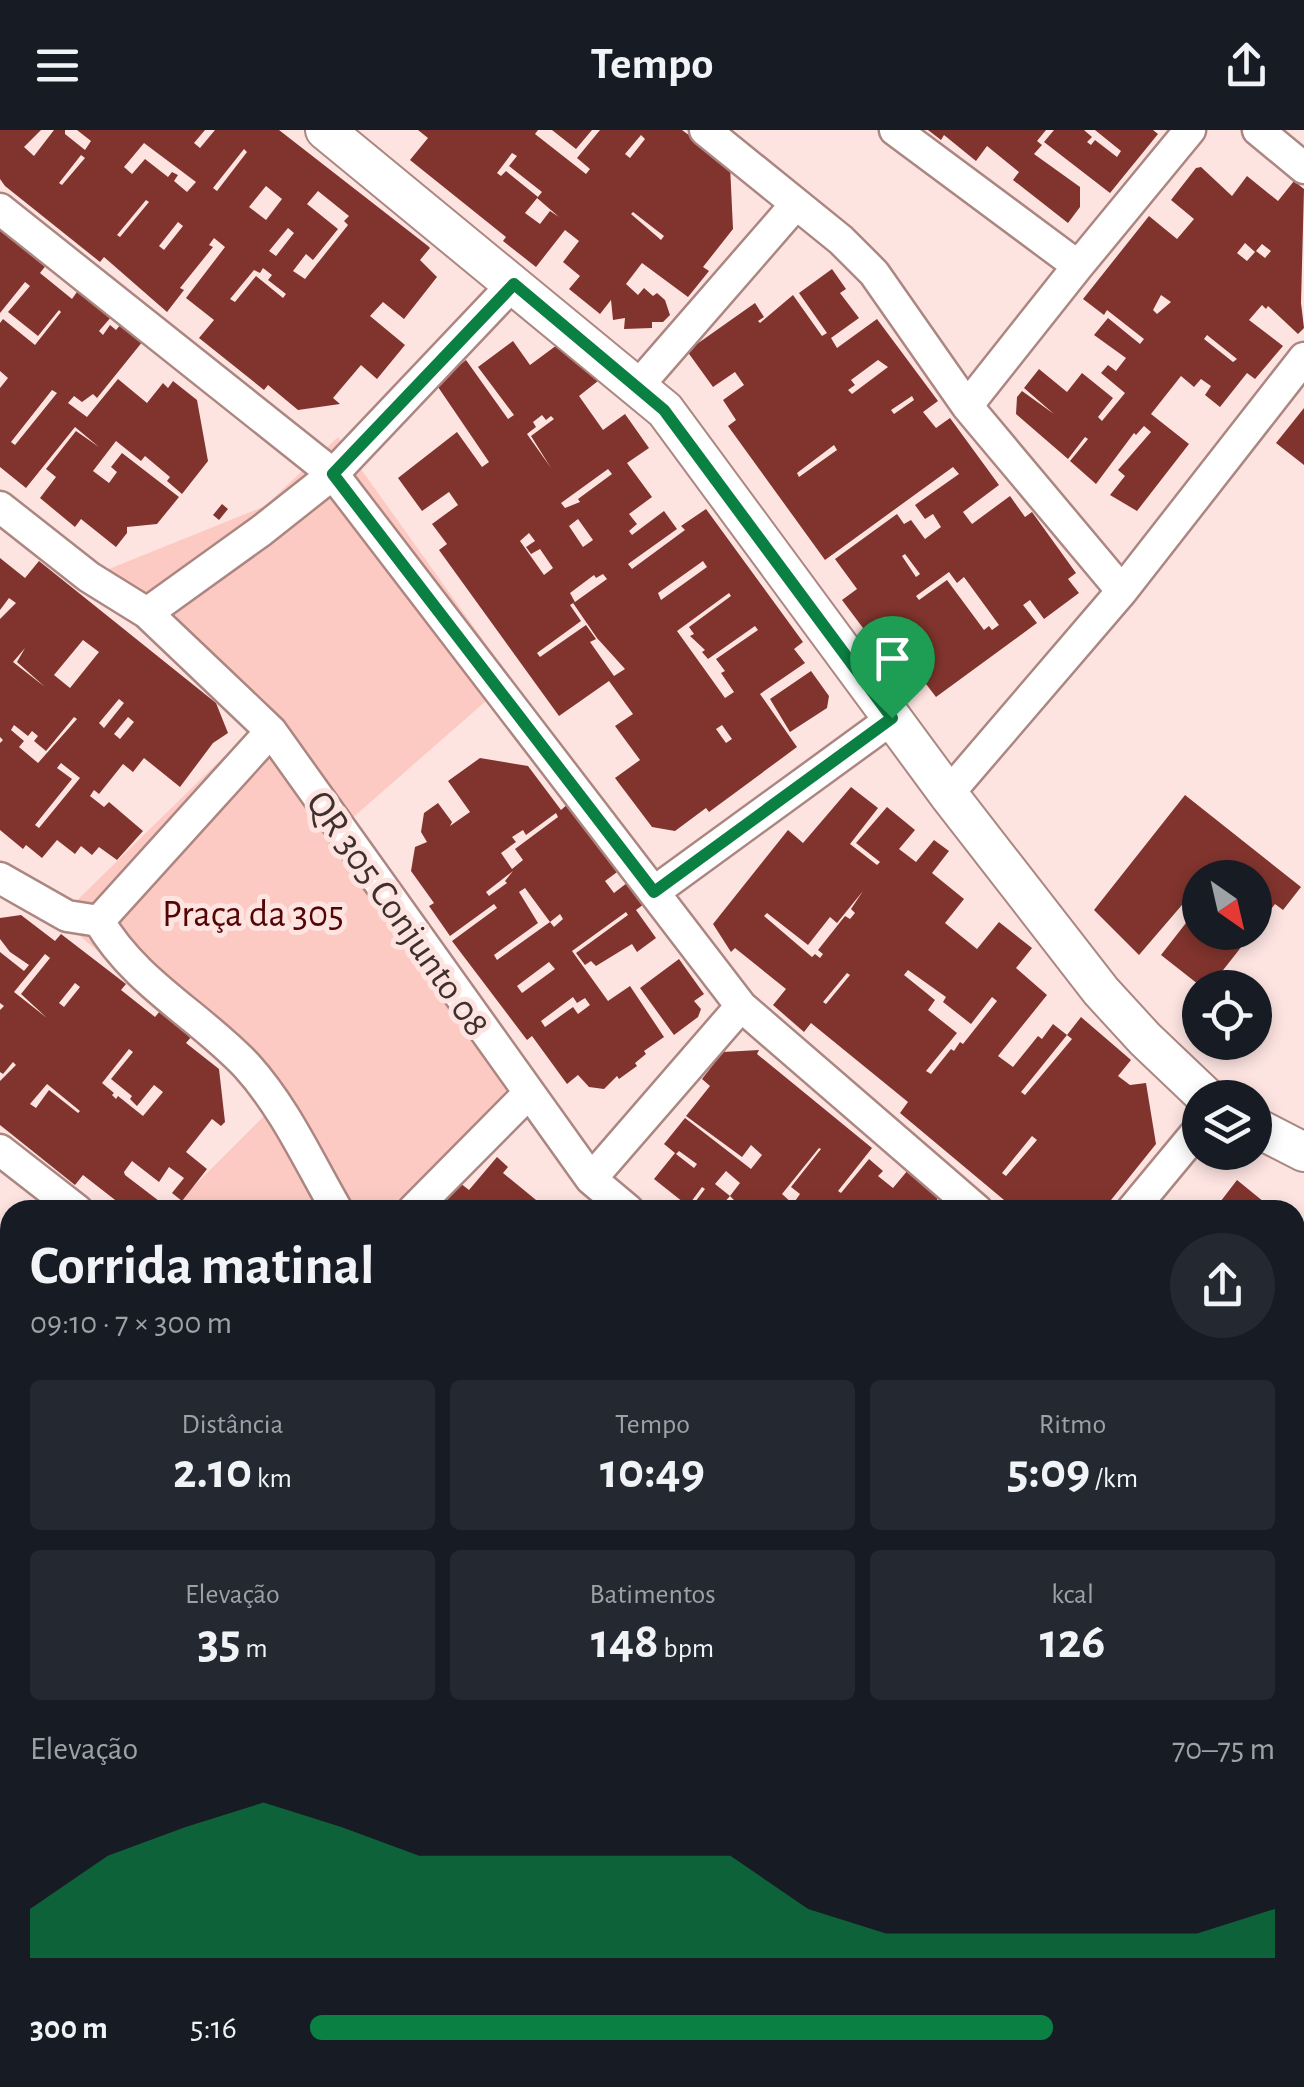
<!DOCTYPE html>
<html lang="pt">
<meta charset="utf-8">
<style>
:root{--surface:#171b24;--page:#242831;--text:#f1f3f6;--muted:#9ea1a6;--accent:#0b8043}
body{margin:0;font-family:"Alegreya Sans",sans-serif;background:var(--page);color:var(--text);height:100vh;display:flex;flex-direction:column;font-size:38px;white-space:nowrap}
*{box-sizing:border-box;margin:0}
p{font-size:32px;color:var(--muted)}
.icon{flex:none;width:55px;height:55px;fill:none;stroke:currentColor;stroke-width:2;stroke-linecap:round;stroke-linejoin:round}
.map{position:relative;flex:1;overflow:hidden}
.sheet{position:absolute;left:0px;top:1070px;width:1305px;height:888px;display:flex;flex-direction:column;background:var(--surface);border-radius:30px 30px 0 0;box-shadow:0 5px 15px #0003}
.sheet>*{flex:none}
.needle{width:65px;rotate:146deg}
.controls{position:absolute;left:1182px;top:730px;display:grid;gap:20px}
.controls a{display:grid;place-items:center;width:90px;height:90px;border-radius:50%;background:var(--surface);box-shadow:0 5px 15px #0003;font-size:50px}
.pin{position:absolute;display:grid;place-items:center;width:85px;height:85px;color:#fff;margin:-102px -42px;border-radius:50% 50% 50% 0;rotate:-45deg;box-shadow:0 0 10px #0007}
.pin .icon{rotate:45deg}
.round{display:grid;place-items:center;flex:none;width:105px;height:105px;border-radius:52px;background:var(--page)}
.headline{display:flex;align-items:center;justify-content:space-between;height:170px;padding:0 30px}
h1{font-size:55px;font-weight:600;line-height:75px}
.figures{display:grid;grid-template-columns:repeat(3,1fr);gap:15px;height:170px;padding:10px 30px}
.figures div{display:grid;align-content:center;border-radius:10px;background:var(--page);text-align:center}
.figures b{font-size:50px;font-weight:600}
.figures small{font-size:28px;font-weight:400}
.figures p{font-size:28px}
.chart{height:280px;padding:20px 30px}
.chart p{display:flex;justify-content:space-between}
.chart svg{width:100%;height:180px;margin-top:10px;fill:var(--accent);opacity:.7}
ul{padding:0 30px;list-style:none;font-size:32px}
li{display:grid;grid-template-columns:160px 120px 1fr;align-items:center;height:75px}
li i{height:25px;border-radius:12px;background:var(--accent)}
header{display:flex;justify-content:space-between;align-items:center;height:130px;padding:0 30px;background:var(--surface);font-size:45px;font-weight:600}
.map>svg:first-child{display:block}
.green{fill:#fccac3}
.building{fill:#81342d;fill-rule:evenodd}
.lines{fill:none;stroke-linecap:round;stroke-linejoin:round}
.service-casing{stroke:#ac8782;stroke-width:20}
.minor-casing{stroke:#ac8782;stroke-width:35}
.tertiary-casing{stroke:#ac8782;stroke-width:42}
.service{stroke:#fff;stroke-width:15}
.minor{stroke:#fff;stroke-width:30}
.tertiary{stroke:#fff;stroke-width:38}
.route-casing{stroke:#fff;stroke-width:20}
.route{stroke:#0b8043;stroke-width:12}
.labels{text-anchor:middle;stroke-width:10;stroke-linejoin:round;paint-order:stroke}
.park-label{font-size:38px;fill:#540405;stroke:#fde4e1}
.street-label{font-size:38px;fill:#3f302e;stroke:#fde4e1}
</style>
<header><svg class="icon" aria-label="menu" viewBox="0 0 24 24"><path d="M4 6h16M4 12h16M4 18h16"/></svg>Tempo<svg class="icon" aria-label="share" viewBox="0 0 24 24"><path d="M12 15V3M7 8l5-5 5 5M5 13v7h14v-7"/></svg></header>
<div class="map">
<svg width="1304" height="1957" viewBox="0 0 1304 1957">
<rect width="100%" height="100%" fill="#fde4e1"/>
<path class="green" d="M338,307L511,549L349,691L540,960L423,1080H170L276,974L59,788L250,601L89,447L265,376Z
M0,1276L10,1283V1512L0,1513Z"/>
<path class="building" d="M0,0H41L24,17L34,26L54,0H65V4L85,20L91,11L77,0H205L194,13L200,18L215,0H279L428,116L430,118L420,130L437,147L404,189L383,172L370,186L405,215L377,249L361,235L333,268L340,274L298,280L268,255L264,260L199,208L214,190L186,168L225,117L214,108L209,115L213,117L180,158L184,160L167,182L104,127L100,132L5,56L0,49ZM144,13L196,52L187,62L174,51L178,45L172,42L168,47L145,29L132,44L124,37ZM244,19L247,22L217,61L213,58ZM81,25L85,28L62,55L59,53ZM266,56L282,69L266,90L249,77ZM318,61L349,86L344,91L348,95L305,149L293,141L306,124L313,130L338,99L307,74ZM146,70L149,72L120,107L117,105ZM178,92L183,96L164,120L159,116ZM288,98L294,103L276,126L269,121ZM263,138L272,145L268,150L286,164L283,168L256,146L235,172L230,169L254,140L260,143Z
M418,0H538L535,4L586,44L590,39L577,28L600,0H682L730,35L733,99L703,137L709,141L688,167L642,133L626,154L638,165L644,158L653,166L657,163L665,170L670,185L663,192H652V198L624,199L625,188L613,190L611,170L600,184L569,159L580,146L563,132L579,111L565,100L536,137L503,111L506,107L410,30L428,8ZM641,5L645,9L630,28L625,24ZM512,23L517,26L509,36L542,62L537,68L559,87L550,81L540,94L525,83L538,67L506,41L501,46L497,43ZM633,82L664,106L661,110L631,84Z
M552,0H592L576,19Z
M928,0H1046L1037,11L1042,15L1034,24L1080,57V77L1068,93L1013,50L1019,42L987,16L976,31L944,5L941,10Z
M1054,0H1084L1092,7L1087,12L1091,15L1095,10L1117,27L1121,21L1095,0H1153L1158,4L1110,63L1044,12Z
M1201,37L1232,66L1247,46L1278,71L1294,51L1304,59L1301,173L1304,198L1298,204L1268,176L1266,179L1262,175L1249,190L1283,216L1255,249L1247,243L1220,277L1205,265L1211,256L1201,249L1194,257L1181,246L1151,284L1189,314L1137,381L1110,365L1125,346L1118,340L1151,302L1144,296L1136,305L1134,303L1096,354L1070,331L1088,309L1085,307L1068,329L1016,284L1017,267L1022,261L1054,284L1024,258L1039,239L1067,262L1082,243L1113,268L1098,287L1102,291L1125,263L1101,243L1108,235L1116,241L1126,228L1094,205L1108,188L1140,214L1144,209L1107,180L1104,185L1083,169L1149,86L1177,109L1194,89L1171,70L1196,38ZM1245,113L1255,122L1247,131L1237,123ZM1262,114L1271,121L1265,128L1256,121ZM1161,165L1171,172L1157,184L1153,180ZM1207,205L1237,229L1233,232L1204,209Z
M0,97L47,134L40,143L72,169L79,159L112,186L99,201L103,205L110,195L116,200L122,193L143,211L97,268L93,264L82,272L74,266L68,273L87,287L118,249L147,273L163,253L168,258L173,251L197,270L208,331L182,364L167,351L170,347L145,326L141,331L116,311L93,341L109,353L117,342L111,337L122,323L179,367L157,394L127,397V403L116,417L81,389L75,397L40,368L56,347L46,339L76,301L99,317L75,297L26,358L0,337V258L8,248L0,241V193L3,189L35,215L61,182L59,180L38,206L8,182L30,156L25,152L0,183ZM52,260L57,263L15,315L11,312Z
M832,139L846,159L840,163L859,188L831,208L837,218L877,189L938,271L923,282L936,298L950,288L999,355L963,382L972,394L1010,366L1025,387L1032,382L1076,443L1068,449L1079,463L1044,489L1030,470L1023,475L1037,493L936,567L879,493L866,502L842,470L857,459L835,429L897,384L904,394L911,390L925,409L941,397L933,384L925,389L915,375L959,344L953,337L825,430L728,296L736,290L723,270L744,255L735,242L713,257L687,221L755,173L764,187L758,191L760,193L793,165L822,206L827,203L799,163ZM878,230L888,237L852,264L848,260L855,255L851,250ZM912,266L914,270L894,284L891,280ZM834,315L837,320L799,347L797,343ZM905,424L920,444L916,447L902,426ZM949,442L957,453L964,447L999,495L992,500L989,496L984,500L947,450L919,470L916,466Z
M513,211L530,235L557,215L598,251L579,266L603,300L625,284L649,318L627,333L652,367L629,384L637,394L629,401L632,405L664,381L677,399L628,434L632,439L685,400L681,396L706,379L803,512L794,519L805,533L760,564L797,617L709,682L706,678L675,701L652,697L615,648L640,630L615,596L633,584L609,551L559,586L439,420L447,414L432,394L458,375L449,362L422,381L398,348L457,302L482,337L489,332L436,254L466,230L508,289L514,285L478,237ZM542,285L546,290L551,286L554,289L531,306L551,338L527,304L536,297L533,292ZM608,339L612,344L578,369L580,372L565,378L561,373ZM578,389L593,410L583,417L569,396ZM529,403L535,411L526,417L531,424L540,419L553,438L544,445L520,411ZM703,431L707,437L661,470L658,463ZM603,444L607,449L575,472L570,463L594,445L596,448ZM729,463L731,466L689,497L694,504L690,506L705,520L702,522L708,529L755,496L758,500L716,529L725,541L721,543L734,562L725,568L677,501ZM575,472L573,473L597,508L625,539L614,546L590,512L596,509L586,495L540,527L537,523L581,491L570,475ZM722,595L732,609L726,613L716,599Z
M1304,278V335L1276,313Z
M222,374L228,379L219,390L213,385Z
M0,428L25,448L39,431L216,573L228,603L213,613L180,657L144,628L133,642L123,634L99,664L94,660L90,666L104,677L109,672L143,701L117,730L99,717L92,725L81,716L75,724L57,710L42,728L26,715L23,719L0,700V613L3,610L0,607V489L16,473L9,468L0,480ZM83,510L99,522L70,558L54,545ZM25,518L17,532L45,557L13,532ZM119,569L124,573L104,598L99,593ZM74,587L77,589L38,633L19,617L24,611L11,600L14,595L28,606L32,601L38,606L34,611L46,621ZM128,587L134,592L120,609L114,604ZM61,633L80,648L39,698L35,695L72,649L57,638Z
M811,541L829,566L827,578L790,602L770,569Z
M480,628L528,636L561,680L569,673L624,737L605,751L614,763L636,746L652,768L636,780L656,808L637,822L632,814L596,836L591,831L585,835L576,823L628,785L626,782L572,821L608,871L630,856L664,907L644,921L646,924L635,933L637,936L619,949L617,946L604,959L589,957L578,945L567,954L532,906L527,910L452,811L497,778L494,774L450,806L429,776L434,773L411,741L415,717L427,712L421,702L424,683L438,673L452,692L450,696L470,682L448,651ZM556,683L558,687L515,719L523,730L512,739L501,723L516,712L512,707L523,700L526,705ZM513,741L505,751L507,753L489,766L486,762ZM525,758L550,792L560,784L563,789L554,797L550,792L497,830L494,825L538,793L519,762ZM549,832L555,839L522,863L517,856ZM573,867L577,873L585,868L590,875L578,884L573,877L545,897L541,891Z
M851,657L878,678L850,714L877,735L880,732L856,713L887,677L915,700L899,719L916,732L934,710L949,721L932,743L964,769L945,793L977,819L999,792L1032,818L1016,838L1047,865L998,926L1013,937L1038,906L1042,909L1053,894L1067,905L1081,887L1131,930L1118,946L1130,955L1146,953L1156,1014L1103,1080H1060L1051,1073L1045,1080H1016L900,983L908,972L811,893L804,902L773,875L786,859L735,818L731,822L713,794L788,700L803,713ZM863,761L851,779L855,783L850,789L845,786L818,820L823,824L820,828L815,824L812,827L764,786L767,783L808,815L830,787L837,793ZM908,840L946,867L943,872L971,894L992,867L997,871L963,914L960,912L954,921L951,919L931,944L926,941L957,903L928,880L935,870L904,845ZM847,843L850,845L826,874L823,872ZM1067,905L1072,909L1025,965L1021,962ZM1032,1006L1037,1010L1006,1046L1002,1043Z
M1185,665L1301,757L1283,780L1275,774L1255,800V748H1222L1229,738L1220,731L1205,748H1200V754L1139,825L1094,780Z
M1200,775V802H1253L1209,858H1203L1161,825Z
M21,785L55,811L61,804L126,854L121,860L155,887L160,881L192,906L186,913L219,939L225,992L221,996L212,989L186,1022L207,1039L182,1071L172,1063L184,1048L169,1037L159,1052L132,1031L124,1042L125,1045L163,1074L159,1080H128L83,1045L75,1055L0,995V951L16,935L13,932L3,944L0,942V880L4,876L0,873V822L24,841L29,835L10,822L0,809V788ZM45,824L50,828L21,864L47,888L14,862ZM75,853L80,857L64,877L59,873ZM129,919L133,922L111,949L132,966L130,969L137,976L154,955L163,962L143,986L118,966L116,969L112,965L114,963L102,953ZM47,954L80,981L78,983L49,960L36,978L30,974Z
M679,829L704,864L694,871L701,879L698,887L674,905L640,858Z
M759,920L757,924L872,1018L838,1061L841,1063L869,1029L883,1041L878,1046L893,1058L908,1040L940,1066L936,1071L947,1080H744L730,1066L740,1053L726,1041L715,1054L730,1066L722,1075L729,1080H689L705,1059L702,1057L688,1076L654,1049L675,1023L664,1014L685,988L751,1039L762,1025L751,1015L742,1027L686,986L710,956L702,949L723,922ZM819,1018L821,1019L791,1057L800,1064L793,1074L782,1064ZM679,1021L697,1034L694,1038L676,1024Z
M497,1027L508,1037L503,1043L547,1079L554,1071L565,1080H438L460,1053L469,1060Z
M1237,1050L1274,1080H1214Z
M10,1099V1200L0,1213V1119L6,1123L9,1118L0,1111Z
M10,1207V1281L3,1276L0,1280V1220Z
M10,1551V1742L7,1745L0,1739V1552Z
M271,1948H396L388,1957H283Z
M693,1948H763L755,1957H686Z
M1214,1948H1287L1304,1953V1957H1210Z"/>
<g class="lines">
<g class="service-casing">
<path id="service" d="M1295,1490L1304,1478
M1036,1957L1038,1948"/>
</g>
<g class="minor-casing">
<path id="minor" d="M705,0L841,110L874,143L967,276L1122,461
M895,0L1078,136L1190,0
M1258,0L1304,38
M0,79L333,344L741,876L977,1080
M637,257L796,74
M967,276L1078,136
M0,377L89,447L147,483L271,601L591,1049L628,1080
M147,483L261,401L333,344L514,153
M948,664L1122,461L1304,228
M0,748L67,786L99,791C135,853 199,885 247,936C285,978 309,1032 337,1080
M654,762L893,588
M99,791L271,601
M0,1020L77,1080
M591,1049L741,876
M413,1080L528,964
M1132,1080L1200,998
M0,1483L10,1470
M0,1509L10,1515
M0,1794L10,1802
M203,1948L215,1957
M433,1957L441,1948"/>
</g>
<g class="tertiary-casing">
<path id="tertiary" d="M325,0L665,280L948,664L1101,861L1145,909L1207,968
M1255,997L1304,1022"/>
</g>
<use href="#service" class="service"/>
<use href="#minor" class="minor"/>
<use href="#tertiary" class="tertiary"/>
</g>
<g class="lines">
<g class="route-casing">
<path id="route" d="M514,154L664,280L892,588L654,762L333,344Z"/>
</g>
<use href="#route" class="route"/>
</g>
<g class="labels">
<g class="park-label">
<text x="253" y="796">Praça da 305</text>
</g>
<g class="street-label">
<text transform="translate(399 783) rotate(55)" y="13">QR 305 Conjunto 08</text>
</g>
</g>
</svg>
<div class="controls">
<a><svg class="needle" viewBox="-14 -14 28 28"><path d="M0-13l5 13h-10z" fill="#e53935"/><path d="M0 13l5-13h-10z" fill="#9ea1a6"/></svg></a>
<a><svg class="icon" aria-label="locate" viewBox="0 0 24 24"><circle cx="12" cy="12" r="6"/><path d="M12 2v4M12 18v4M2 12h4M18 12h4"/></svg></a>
<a><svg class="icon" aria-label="layers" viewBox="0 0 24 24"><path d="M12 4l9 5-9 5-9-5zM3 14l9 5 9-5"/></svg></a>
</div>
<div class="pin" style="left:892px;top:588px;background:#1e9e55"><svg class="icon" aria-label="arrive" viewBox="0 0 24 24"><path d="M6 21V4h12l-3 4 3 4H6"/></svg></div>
<section class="sheet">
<div class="headline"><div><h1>Corrida matinal</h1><p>09:10 · 7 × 300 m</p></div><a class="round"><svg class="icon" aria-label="share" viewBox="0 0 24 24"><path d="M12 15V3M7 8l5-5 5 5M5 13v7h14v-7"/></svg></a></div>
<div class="figures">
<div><p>Distância</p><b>2.10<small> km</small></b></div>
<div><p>Tempo</p><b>10:49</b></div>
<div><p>Ritmo</p><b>5:09<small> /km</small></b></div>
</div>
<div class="figures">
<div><p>Elevação</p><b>35<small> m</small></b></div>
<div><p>Batimentos</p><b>148<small> bpm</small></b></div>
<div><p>kcal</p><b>126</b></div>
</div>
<div class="chart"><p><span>Elevação</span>70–75 m</p>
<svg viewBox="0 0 160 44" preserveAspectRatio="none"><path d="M0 44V32L10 19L20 12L30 6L40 12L50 19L60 19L70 19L80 19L90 19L100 32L110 38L120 38L130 38L140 38L150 38L160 32V44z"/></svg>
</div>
<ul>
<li><b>300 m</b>5:16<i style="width:77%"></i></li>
</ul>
</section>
</div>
